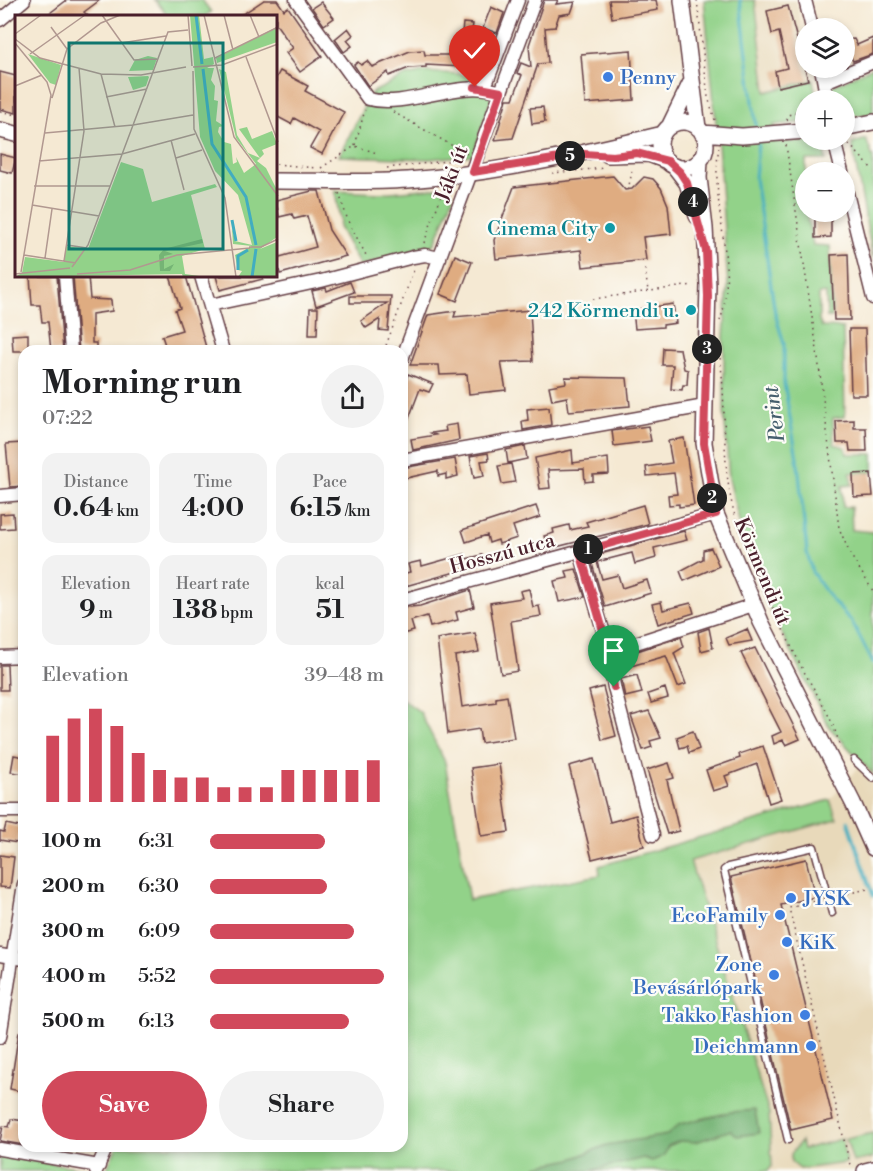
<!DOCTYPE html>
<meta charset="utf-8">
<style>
:root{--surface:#fff;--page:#f2f2f2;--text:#202124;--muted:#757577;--accent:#d1495b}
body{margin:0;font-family:"Libre Bodoni",serif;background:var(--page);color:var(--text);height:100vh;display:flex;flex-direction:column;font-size:22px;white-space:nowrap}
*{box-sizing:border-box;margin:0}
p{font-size:20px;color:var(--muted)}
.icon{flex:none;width:33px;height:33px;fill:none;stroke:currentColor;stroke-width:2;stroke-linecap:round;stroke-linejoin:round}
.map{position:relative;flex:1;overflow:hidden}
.sheet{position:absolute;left:18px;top:345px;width:390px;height:807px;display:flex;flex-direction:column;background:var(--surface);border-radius:18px;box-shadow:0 3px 9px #0003}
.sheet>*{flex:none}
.fabs{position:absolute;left:795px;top:18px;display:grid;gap:12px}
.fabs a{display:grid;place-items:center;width:60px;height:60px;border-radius:50%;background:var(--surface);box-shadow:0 3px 9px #0003;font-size:30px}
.pin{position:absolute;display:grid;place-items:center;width:51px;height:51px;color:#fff;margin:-62px -26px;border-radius:50% 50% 50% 0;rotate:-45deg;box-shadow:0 0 6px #0007}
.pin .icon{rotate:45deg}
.km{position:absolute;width:30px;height:30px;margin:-15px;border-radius:50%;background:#222;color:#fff;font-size:16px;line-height:30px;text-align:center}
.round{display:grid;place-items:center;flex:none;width:63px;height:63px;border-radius:32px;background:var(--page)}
.headline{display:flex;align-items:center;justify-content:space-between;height:102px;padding:0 24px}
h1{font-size:33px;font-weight:700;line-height:45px}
.stats{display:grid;grid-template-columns:repeat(3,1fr);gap:9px;height:102px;padding:6px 24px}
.stats div{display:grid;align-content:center;border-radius:15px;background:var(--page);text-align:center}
.stats b{font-size:26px;font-weight:700}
.stats small{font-size:16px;font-weight:400}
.stats p{font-size:16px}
.chart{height:168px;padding:12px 24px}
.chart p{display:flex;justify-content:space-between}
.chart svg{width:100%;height:108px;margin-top:6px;stroke:var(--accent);stroke-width:6}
.button{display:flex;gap:12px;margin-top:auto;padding:12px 24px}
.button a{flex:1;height:69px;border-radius:36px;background:var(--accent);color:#fff;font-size:24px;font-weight:700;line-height:69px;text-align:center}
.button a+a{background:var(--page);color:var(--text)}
ul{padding:0 24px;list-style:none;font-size:20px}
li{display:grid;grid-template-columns:96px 72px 1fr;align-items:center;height:45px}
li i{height:15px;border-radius:8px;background:var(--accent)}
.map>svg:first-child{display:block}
.built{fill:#e8d9ba}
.green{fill:#92d289;stroke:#6e785a;stroke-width:1.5}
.forest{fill:#75b475;stroke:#606a50;stroke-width:1.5}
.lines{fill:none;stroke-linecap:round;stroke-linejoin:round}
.stream{stroke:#41adc0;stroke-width:3}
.building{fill:#dfac81}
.service-casing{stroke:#643d44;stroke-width:9}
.minor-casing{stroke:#643d44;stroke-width:15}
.tertiary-casing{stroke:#643d44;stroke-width:18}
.path{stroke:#643d44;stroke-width:1.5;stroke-dasharray:1.5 4.5;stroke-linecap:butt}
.service{stroke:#fff;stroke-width:6}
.minor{stroke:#fff;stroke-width:12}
.tertiary{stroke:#fff;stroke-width:15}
.route-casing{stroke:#fff;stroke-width:12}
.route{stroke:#d1495b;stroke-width:8}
.shop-dot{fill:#3f7fe0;stroke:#fdfcf7;stroke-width:2}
.culture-dot{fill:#0f9aa8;stroke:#fdfcf7;stroke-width:2}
.labels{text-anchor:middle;stroke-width:4.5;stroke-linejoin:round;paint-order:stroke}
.shop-label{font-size:20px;fill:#366cbe;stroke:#fdfcf7;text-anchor:end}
.street-label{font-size:20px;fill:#4a1f2b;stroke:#fdfcf7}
.culture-label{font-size:20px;fill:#0d838f;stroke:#fdfcf7;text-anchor:end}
.water-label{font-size:21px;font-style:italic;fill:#465f6e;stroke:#fdfcf7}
.inset-river{fill:none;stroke:#41adc0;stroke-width:3}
.inset-road{fill:none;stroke:#b19890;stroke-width:1.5}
.view{fill:#0f766e;fill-opacity:0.15;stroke:#0f766e;stroke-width:3}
.inset-edge{fill:none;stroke:#4a1f2b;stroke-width:3}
</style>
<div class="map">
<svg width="873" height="1171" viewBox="0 0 873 1171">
<rect width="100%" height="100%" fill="#fdfcf7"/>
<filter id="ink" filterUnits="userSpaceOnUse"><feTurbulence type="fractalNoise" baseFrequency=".0167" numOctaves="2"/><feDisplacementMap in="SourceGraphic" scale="12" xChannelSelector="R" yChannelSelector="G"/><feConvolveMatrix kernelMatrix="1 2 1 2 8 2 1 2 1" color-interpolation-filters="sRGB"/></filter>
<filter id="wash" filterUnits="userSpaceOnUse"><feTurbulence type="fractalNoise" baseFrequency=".008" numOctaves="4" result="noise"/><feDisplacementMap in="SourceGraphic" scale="24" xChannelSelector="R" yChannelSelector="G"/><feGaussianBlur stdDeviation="1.35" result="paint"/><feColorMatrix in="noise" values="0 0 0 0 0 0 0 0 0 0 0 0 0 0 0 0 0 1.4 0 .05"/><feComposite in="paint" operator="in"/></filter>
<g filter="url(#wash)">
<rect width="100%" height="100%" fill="#f5e9d3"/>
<path class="built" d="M755,0H796L805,47L806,68H810L813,80L766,92Z
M861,764L873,774V1171H768L772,1166L769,1113L690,861L837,819L830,800Z"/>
<path class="green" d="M155,0H202L211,12L205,16H168Z
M704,0H755L766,92L813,80L817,100H806L805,122L774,125L779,142L822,141L826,160H806V212L813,245L830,246L832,317H827L826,293L819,294V321L822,327L843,328L845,417L833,418L834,444L845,447L847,454H873V472L850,473L852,485L842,486L843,507H851L852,530L873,532V774L829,727L765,600L741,530L729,479L724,410V336L728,286L718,144Z
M873,67V115H845L844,100H834L830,87Z
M425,72L461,74L495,87L473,155L429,159L339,156L371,93L405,76Z
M866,139L873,158V259L852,144Z
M446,187L452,192L453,198L435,243L430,247L360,266L339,227L340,220L335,191L380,193Z
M402,699L420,712L445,762L469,900L600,875L599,866L830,800L837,819L690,861L769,1113L772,1166L768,1171H106L117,1146H402Z
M873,1133V1158L853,1162L846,1139Z
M842,1139L846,1163L800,1169L791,1162V1154L801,1141L803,1149Z
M0,1155L100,1171H0Z"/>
<path class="forest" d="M755,1110L759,1133L737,1136L731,1130L696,1142L680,1141L668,1146L664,1156L652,1161L644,1158L590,1171H533L537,1166L572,1159L607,1145L667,1135L680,1124L731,1112Z"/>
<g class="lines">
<path class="stream" d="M740,0L756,125
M758,144L755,178L775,313L784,344V383L798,464L807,552L812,572L831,599L852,622L873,663
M848,821L873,896"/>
</g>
<g id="blocks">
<path class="building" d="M67,0H100L84,12L88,16H46Z
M264,0H277L284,10L288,7L322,56L300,72L286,53L293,48L276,24V16H240Z
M544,0H558L556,4L575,2L571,13L559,15L555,27L545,28L548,63L538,64L513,138L495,140L507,99H513L522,75L517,73L521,63L531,67L529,45Z
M609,0H656L658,10L612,18Z
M321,2L334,18L324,25L312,8Z
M788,6L808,80L778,87L775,71L787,68L779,32L772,34L767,11Z
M491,7L504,13L497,33L483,28Z
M463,23L473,24L470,43L490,51L481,74L463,67L426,65V67L409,68L389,76L388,72L368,86L354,65L358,62L361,65L367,61L372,67L410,51L424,50L425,55H448L453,40L461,42Z
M348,28L353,35L347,40L352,46L344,52L335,39Z
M873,38V54L853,61L847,49H844V40L854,39L857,45Z
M631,50L634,100L585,104L581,54Z
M280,71L308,86L305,91L344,112L322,154L310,148L319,132L294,118L291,124L276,116V78Z
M0,72L16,76V113L0,109Z
M543,107L545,122L532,124L530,108Z
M0,154L16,158L12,173L0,170Z
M613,176L625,190L632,189L644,177L653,179L661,188L668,205L671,234L643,237L646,260L583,267L581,250L496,259L494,240L514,187Z
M312,191H319L329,230L346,256L280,274L276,258L316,247L307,216L294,219L292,214L279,217L276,200Z
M815,212H831V237L815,238Z
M848,254L850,320H834L831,255Z
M455,255L472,262L457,301L440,294Z
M30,276H57L63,351H51L48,322H42L40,305H32Z
M73,276H88L90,299L111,300L112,311L92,314V343H96V351H79Z
M170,276H186L207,351H167L162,336L182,330L175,310L180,308Z
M216,276H263V279L220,290Z
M350,282L354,292L316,306L312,291L326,288L327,291Z
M350,296H391L388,331L379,330L380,319L366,328L361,321L387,303H350Z
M673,304L676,323L663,325V327L635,329L633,310Z
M310,308H318L317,335H309Z
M530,310L533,361L501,362L506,390L469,394L467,374L440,375L439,365H410L428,315L456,311L454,317Z
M849,329H865L867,395H851Z
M28,334V351H13L12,335Z
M663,348L680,349L684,369L688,370L687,385H683L682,390L671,389L673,365H662Z
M408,374L433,384L429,392L420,389L403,434L402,390Z
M565,377L627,378L630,406L569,411L567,397L552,400L549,386L566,383Z
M549,407L551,425L523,430L522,421L528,420L527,409Z
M854,420V428H866L867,451H850L849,443H837L836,421Z
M457,424L459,440L413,450L411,439L436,435L431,433L446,431L445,426Z
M648,426L651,441L614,446L612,431Z
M684,438L694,505L679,507V504L669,505L668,495L677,494L674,473L647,476L646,467L672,463L668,441Z
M23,443L24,486L10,487L6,444Z
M525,446L527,459L508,463L506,450Z
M572,450L573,463L608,458L609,474L593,475V481L585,482L584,469L548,470L550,488L540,489L535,458Z
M488,453L489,460L481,461L484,476L474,478L470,456Z
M455,459L458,476L446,479V474L438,476V471L402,479V468Z
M511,464L515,482L502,484L498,466Z
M871,473L873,496L854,497L853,474Z
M643,505L648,524L548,549L544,536L554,533L553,529L569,525L570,530L588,526L586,522Z
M536,506L540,517L513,526L517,538L499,544L498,540L489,543L487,535L466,542L462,530Z
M13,513L14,528L0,529V514Z
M684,531L687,540L654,548L656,558L635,564L632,553L597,562L602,579L618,575L622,588L647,580L651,593L605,607L590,557Z
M711,548L719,566L684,581L680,571L703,559V550Z
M465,554L466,559L482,555L484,564L402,587V574L410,572L408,564L421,561L422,566Z
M576,569L585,597L559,602L554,581L568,578L566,571Z
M529,589L533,607L539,606L541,616L511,621L518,671L501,674L490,603L522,598L520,591Z
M470,590L474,607L456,612L458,620L430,627L427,616L411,621L414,631L402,634V608L420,606Z
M661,602L663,610L691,603L694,613L658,624L652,604Z
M709,628L713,648L701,651L698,632Z
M747,629L752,641L729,645L726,638Z
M475,633L479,652L455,656L462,707L496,702V698L507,696L514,738L481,743L479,729L448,734L437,639Z
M681,637L684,647L674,653L686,684L678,687L666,656L631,666L628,654Z
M755,648L800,739L786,745L783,740L774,744L772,736L781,732L741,653Z
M0,665H7L8,690H0Z
M637,675L642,693L625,697L621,679Z
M603,687L616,736L602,740L589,691Z
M665,688L668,698L651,703L648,694Z
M649,711L661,738L650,741L652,747L643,750L631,716Z
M693,731L699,749L689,753L687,746L680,748L677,737Z
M763,746L781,799L769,803L757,764L725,776L729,786L713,791L706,770L740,758L739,754Z
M14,755L24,757V774L11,772Z
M594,759L610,822L636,815L644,846L592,859L569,766Z
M669,763L674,778L667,780L679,831L667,834L647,770Z
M499,764L509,832L481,836L471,768Z
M6,824L20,827L17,843L0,840V831L4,832Z
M0,855L14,857L10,888L0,887Z
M806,859L815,897L781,905L833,1120L791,1130L731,877Z
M19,1032H24V1092L10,1089Z
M11,1119L24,1121V1145L0,1141L3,1126L9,1127Z"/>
</g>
</g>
<g filter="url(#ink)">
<use href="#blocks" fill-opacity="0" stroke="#643d44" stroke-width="1.5"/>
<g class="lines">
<g class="service-casing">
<path id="service" d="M854,760L873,778
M788,1140L724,870L728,867L814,847L832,913"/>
</g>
<g class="minor-casing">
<path id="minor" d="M296,0L368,99C411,109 456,78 501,92
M805,0L812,28
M0,20L24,0
M821,68L827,100
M825,82L873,62
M485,87L518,0
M834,140L842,172
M844,181L873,298
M65,276L71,351
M201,276L223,351
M210,305L321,281L413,257L425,255L440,258
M402,359L535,0
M402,460L705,406
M0,496L24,494
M580,552L605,637L614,687L653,835
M402,600L716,514
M608,652L753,605
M0,657L24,656
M0,811H24
M0,955L24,959
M0,1037L24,884
M0,1149L99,1166
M96,1171L107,1146"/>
</g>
<g class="tertiary-casing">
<path id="tertiary" d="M682,0L698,128
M660 145a23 23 0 1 1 46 0a23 23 0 1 1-46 0Z
M669,127L690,84
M844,128L873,122
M0,130L16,134
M702,133L742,136L806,131
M608,155L649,154L667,161
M700,160L699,178L705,228L708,285L704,443L716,514L761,622L853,803L873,848
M674,166L687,183L697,216
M276,181C320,181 364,183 408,180C495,174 580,154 663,134
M865,1171L873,1169"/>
</g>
<path class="path" d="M697,0L708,97L715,120
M0,111L16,115
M393,112L467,154
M795,112L804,109
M787,120L788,115L806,109
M849,144L873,170
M355,145L365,110
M786,145L817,350L839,528L850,554L873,591
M719,147C709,205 739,264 720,321
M276,164L316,168
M321,168L355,146L377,153
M387,168L463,159
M552,173L604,168
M628,190L633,167
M339,193L348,221L367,257
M424,243L444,188
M645,269L648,291
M593,299L693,285
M384,351L415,267
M720,358C728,413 719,471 738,525C755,571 777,618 799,662C813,690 834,717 840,748
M836,896L868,889
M820,900L789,908L850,1165"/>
<use href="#service" class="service"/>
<use href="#minor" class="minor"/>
<use href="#tertiary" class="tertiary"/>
</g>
</g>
<g class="lines" filter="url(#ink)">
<g class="route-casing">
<path id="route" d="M475,87L501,92L473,172L584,154L613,156L637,153L668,161L680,172L687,183L706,251L708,296L704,443L716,514L580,552L605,637L614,687"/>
</g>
<use href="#route" class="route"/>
</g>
<g class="shop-dot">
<circle cx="608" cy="77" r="6"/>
<circle cx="791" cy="898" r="6"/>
<circle cx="780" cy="915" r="6"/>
<circle cx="787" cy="942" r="6"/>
<circle cx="774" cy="975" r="6"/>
<circle cx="805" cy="1015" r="6"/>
<circle cx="811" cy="1046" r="6"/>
</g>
<g class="culture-dot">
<circle cx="610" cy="228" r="6"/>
<circle cx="691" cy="310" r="6"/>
</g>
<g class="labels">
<g class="shop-label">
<text x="620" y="84" text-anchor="start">Penny</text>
<text x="803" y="905" text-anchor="start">JYSK</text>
<text x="768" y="922">EcoFamily</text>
<text x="799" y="949" text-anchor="start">KiK</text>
<text x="762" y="971">Zone<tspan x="762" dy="23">Bevásárlópark</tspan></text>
<text x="793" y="1022">Takko Fashion</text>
<text x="799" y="1053">Deichmann</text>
</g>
<g class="street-label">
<text transform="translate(451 173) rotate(-69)" y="7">Jáki út</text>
<text transform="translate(502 553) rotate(-15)" y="7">Hosszú utca</text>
<text transform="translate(763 571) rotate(67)" y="7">Körmendi út</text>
</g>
<g class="culture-label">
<text x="598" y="235">Cinema City</text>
<text x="679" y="317">242 Körmendi u.</text>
</g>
<g class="water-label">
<text transform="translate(774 414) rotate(-97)" y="7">Perint</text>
</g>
</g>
<g transform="translate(15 15)">
<rect width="262" height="262" fill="#f5e9d3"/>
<path d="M175,0H184L189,44L198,42L199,49L192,53H199L196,65L200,71L199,85L203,86L201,106L209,111L204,112L203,117L209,127L216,129L218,149L222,147L221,142L229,158L241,149L221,123L204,54L211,57L222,120L233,138L245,143L224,114L232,112L237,124L257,116L262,129L247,135L249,139L242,146L251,153L262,175V222L245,234L262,227V262H223L227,256L223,255L220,240L237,231L218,229L217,212L220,226L237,230L223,180L200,156L185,122ZM262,12V27L202,48L201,43ZM13,39L46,50L41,70L35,68ZM133,41L142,43L138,55L114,56L120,45ZM113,62L133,61L134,62L131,71L118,75ZM106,147L128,154L137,187L200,169L202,172L176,180L190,234L167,241L170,259L191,262H168L167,259L0,262L7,258L10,242L49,247L51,231L73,234Z" fill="#92d289"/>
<path d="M187,224L188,228L150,236L158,239L149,241V254L159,249L155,256H145L144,240L149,234Z" fill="#75b475"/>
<path class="inset-river" d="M181,0L187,49M188,54L197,129L231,182L241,230M217,205L221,226M223,255V241L233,235M237,262L241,234"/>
<path class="inset-road" d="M87,0L119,45L143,44M173,0L177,51M189,0L219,122L263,181M209,0L218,35M235,0L244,22M36,12L52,34M0,19L26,0M0,24L25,43L86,59L126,60L171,52M0,28L32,67L36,80L6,257M106,28L151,21M15,39L70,0M231,42L263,127M200,43L263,12M178,52L207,50L263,29M178,56L179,114L210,183L221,262M86,59L100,112M0,71L27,60M91,82L132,74M37,83L52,34L86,8L105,0M30,118L118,110L178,100M156,125L169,175M161,143L187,135M24,146L107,139L180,119M19,171H95M17,190L84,201M52,230L72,233M234,232H246L263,224M9,240L61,248M30,243L37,194M49,246L69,116L64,53M57,252L73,230L153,17L173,15M0,259L55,253M62,259L115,255L162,240L235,233"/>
<path class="view" d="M54,28H208V234H54Z"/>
<rect width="262" height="262" class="inset-edge"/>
</g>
</svg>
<div class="fabs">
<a><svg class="icon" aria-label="layers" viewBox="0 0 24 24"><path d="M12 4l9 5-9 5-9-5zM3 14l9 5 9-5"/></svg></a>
<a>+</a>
<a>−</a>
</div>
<div class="pin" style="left:614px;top:687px;background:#1e9e55"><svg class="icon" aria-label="arrive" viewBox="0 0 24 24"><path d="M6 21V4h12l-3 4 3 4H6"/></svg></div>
<div class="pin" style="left:475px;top:87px;background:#d93025"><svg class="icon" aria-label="check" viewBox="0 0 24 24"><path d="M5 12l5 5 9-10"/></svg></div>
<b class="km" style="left:588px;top:549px">1</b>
<b class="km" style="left:712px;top:498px">2</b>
<b class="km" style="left:707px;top:349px">3</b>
<b class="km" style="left:693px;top:202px">4</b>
<b class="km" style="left:570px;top:156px">5</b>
<section class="sheet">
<div class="headline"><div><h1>Morning run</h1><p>07:22</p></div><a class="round"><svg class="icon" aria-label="share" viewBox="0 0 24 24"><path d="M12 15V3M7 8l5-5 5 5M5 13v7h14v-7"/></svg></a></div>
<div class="stats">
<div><p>Distance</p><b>0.64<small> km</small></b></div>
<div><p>Time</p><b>4:00</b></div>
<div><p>Pace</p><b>6:15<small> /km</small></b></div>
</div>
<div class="stats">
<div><p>Elevation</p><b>9<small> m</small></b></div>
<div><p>Heart rate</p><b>138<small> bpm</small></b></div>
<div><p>kcal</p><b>51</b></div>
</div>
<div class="chart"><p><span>Elevation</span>39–48 m</p>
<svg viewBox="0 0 160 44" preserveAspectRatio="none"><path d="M5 44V17M15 44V10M25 44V6M35 44V13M45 44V24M55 44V31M65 44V34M75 44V34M85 44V38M95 44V38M105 44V38M115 44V31M125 44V31M135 44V31M145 44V31M155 44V27"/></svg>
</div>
<ul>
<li><b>100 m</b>6:31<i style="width:66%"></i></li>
<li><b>200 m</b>6:30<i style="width:67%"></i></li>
<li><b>300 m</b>6:09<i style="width:83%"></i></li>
<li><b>400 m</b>5:52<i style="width:100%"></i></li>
<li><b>500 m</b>6:13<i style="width:80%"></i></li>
</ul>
<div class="button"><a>Save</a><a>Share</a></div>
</section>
</div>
